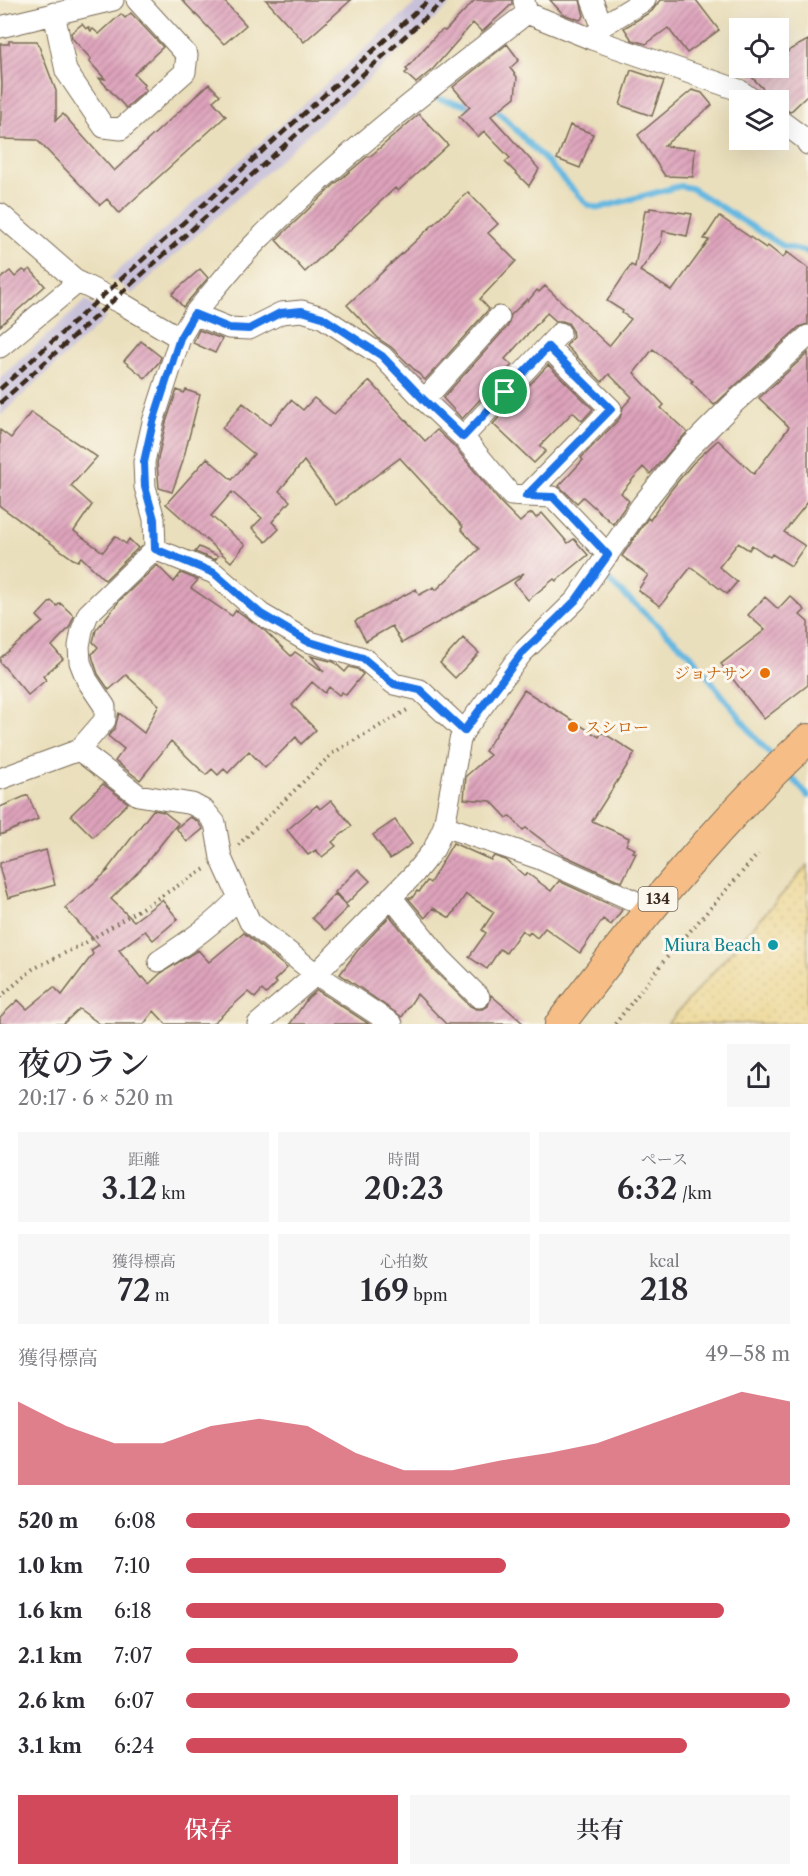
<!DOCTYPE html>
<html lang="ja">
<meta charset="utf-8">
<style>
:root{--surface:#fff;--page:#f7f7f7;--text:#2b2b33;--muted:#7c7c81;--accent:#d1495b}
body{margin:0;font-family:"Libre Caslon Text","Noto Serif JP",serif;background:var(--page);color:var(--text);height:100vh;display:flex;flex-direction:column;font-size:22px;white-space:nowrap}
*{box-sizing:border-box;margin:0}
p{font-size:20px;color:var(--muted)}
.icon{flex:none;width:33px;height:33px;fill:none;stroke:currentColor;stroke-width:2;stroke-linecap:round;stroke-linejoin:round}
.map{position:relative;height:1024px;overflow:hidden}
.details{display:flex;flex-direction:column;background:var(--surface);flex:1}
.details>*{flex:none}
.tools{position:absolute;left:729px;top:18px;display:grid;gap:12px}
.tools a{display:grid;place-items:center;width:60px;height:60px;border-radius:0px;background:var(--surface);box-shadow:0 6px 24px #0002;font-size:30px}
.pin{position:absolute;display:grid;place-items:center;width:51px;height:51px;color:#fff;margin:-26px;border:3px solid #fff;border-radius:50%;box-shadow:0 2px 6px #0007}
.round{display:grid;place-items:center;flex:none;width:63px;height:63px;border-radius:0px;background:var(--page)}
.overview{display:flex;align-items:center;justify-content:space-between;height:102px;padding:0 18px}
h1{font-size:33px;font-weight:600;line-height:45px}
.stats{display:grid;grid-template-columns:repeat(3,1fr);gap:9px;height:102px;padding:6px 18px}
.stats div{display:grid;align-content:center;border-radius:0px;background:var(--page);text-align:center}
.stats b{font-size:30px;font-weight:600}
.stats small{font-size:16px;font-weight:400}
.stats p{font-size:16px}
.chart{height:168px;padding:12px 18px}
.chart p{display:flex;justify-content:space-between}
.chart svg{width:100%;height:108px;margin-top:6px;fill:var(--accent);opacity:.7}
.cta{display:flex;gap:12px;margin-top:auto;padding:12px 18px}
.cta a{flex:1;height:69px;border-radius:0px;background:var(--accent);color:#fff;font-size:24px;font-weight:600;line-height:69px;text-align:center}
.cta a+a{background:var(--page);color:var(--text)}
ul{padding:0 18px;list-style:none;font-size:20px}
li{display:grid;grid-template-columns:96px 72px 1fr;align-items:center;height:45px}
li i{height:15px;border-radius:8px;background:var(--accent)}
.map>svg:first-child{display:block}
.railway{fill:#c7c0d9}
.sand{fill:url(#sand-dots);stroke:#94825e;stroke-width:1.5}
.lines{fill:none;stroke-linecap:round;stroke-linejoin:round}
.stream{stroke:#65b8e1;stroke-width:6}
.building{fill:url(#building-hatch)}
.minor-casing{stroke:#786955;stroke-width:23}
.highway-casing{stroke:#786955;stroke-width:32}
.path{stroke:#786955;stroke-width:4;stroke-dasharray:1.5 4.5;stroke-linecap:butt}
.minor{stroke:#fff;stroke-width:21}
.highway{stroke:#f6be86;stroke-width:30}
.rail{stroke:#3b2a1e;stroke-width:4.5;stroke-dasharray:9 4.5;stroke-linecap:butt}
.route-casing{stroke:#fff;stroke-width:12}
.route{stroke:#1a73e8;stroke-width:8}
.food-dot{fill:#e8710a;stroke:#fbf7ec;stroke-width:2}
.culture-dot{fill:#0f9aa8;stroke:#fbf7ec;stroke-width:2}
.labels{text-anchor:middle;stroke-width:6;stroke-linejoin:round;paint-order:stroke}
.shield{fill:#fbf7ec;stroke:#75685c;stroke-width:1.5}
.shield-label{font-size:15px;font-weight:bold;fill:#3b2a1e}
.food-label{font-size:16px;fill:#c56008;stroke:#fbf7ec;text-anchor:end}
.culture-label{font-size:16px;fill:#0d838f;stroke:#fbf7ec;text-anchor:end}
</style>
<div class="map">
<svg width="808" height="1024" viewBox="0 0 808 1024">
<defs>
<pattern id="sand-dots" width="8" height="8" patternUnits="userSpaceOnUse" patternTransform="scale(1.5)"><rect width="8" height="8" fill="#eeda9e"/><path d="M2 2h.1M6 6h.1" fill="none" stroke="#cdbb88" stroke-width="1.8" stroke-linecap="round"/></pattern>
<pattern id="building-hatch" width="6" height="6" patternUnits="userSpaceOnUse" patternTransform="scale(1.5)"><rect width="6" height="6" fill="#dea3bc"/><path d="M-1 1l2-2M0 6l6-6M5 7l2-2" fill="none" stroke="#b58598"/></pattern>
</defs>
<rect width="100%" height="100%" fill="#fbf7ec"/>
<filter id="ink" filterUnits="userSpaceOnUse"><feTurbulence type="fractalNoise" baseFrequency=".0167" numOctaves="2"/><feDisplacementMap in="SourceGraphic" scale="12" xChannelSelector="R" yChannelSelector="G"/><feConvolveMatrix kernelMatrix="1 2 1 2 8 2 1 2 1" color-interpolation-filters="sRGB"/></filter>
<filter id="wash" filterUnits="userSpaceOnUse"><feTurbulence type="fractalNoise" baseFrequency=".008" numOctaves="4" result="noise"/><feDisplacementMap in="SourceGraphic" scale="24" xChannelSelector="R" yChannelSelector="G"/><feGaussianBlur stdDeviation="1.35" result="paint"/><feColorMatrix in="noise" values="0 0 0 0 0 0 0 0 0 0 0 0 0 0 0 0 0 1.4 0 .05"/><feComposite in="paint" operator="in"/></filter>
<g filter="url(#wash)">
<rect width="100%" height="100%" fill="#eadfbc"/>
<path class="railway" d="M419,0H456L132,294L118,282L109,279Z
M86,300L106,318L0,416V378Z"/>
<path class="sand" d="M808,865V1024H667Z"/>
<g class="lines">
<path class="stream" d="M439,99L476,107
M492,110L498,111L588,205L599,208L680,186L691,188L783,246L808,252
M607,579L691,655L758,741L776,760
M787,772L808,796"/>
</g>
<g id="blocks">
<path class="building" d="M182,0H223L246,25L224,44Z
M266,0H351L304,42Z
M475,0H512V4L482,32L473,23L433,69L416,83L405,73L408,71L406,69L437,34L443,30L445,31Z
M550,0H580L584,16L580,20L563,14Z
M660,0H696L719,30L687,53L668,28L646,44L632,40L624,28L652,11Z
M131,13L163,47L134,74L145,85L143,87L146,90L126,108L99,78L105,79L89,61L91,59L72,38L71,33L82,24L86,29L88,27L91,31L93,29L99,34L121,14L125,18Z
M808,40V95L790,112L780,106L778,100H774L743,68H778V60L791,49Z
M9,41H37L56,91V120L63,114L114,171L209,84L220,95L213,101L226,116L119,213L107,199L100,205L37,140L0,139L2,84L0,44H9Z
M507,44L519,60L510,68L517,77L515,97L491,116L539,169L529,186L505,162L510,158L484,131L478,137L459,117L470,107L453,87Z
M631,70L664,81L652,116L620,105Z
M692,90L702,93L712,105L664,146L695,149L693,177L665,176L638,135Z
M419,114L448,145L398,191L395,188L305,272L276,240L334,185L368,156L369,157L374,153Z
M570,125L593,134L580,168L557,159Z
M468,192L498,224L488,233L516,261L480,299L489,309L425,380L391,347L379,339L347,305Z
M650,208L692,214L687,236L663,231L661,242L640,271L672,291L709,240L704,239L719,216L766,248L768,246L783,258L787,252L808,268V324L799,327L714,405L691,382L693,381L653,349L634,373L664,405L661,408L687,432L650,474L643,467L621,493L629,501L613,524L583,497L577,503L559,486L583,460L581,458L620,418L623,407L632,397L609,374L602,382L566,346L573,337L572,329L568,323L562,321H556L547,313L505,359L512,365L462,419L443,398L508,326L511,315L527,299L528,301L537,290L539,292L545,286L609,346L631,319L622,313L623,311L607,301L631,265L635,267L645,210H650Z
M30,269L45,286L0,326V279L10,271L15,277L23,270L26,272Z
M200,269L208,278L183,307L172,294Z
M199,330L222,339L215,353L193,343Z
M141,341L161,357L159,362L145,378L124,361Z
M808,353V502L784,532L805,546L791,566L772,554L770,557L752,545L749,550L738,543L719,567L737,582L727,594L691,567L660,606L638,590L648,575L622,556L648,518L650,520L670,491L693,463L718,440L754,474L789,427L759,398Z
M548,365L593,409L582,421L573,412L540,446L546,451L534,463L493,424Z
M370,381L425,441L437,430L454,446L501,503L520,522L528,515L532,513L536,518L542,513L568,543L574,539L588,555L556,581L554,579L528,600L514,583L524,573L402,643L392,626L366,641L355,621L416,589L419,595L434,587L436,590L479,549L461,529L463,527L400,458L336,505L304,461L279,491L290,501L272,522L279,529L266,542L252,528L262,518L232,492L211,516L245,545L231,562L166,504L207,458L232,480L254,454L222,428L243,403L270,425L291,400L303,410L314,398L334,414Z
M177,390L184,393L186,390L200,395L182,464L172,492L159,488L157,463L166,422Z
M31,412L97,457L71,486L92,505L74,531L103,552L115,536L126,544L129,539L138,548L105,580L81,557L78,561L73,559L0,506V430L11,438Z
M199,547L218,556L215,560L195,552Z
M157,565L174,582L181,573L198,580L191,588L232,616L236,610L264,630L291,656L295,652L324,672L311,656L334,662L345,672L349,667L357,669L363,674L346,695L342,692L339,695L329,687L325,693L312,682L292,705L316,730L301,744L296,737L265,768L249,751L228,773L224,769L218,775L212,769L206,775L171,741L140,780L115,761L124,749L108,736L115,728L119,713L144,733L159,705L126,675L109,690L98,674L93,659L92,654L98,647L93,642L96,630L120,600Z
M790,596L805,610L800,615L808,622V685L764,719L721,664L765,630L748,615L765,597L778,609Z
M51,601L57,606L60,603L74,616L69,628L52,646L63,659L43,676L46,680L28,695L0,662V658L43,622L37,616Z
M463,638L479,653L455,678L440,663Z
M524,690L599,737L602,732L635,753L592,821L629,838L626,845L635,849L633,852L636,853L622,882L561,854L526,828L523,830L510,816L507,818L491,801L464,799L466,776L490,755L485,751Z
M103,784L128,803L93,837L71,815Z
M28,795L38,819L0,835V807Z
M331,800L352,826L332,842L336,846L322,857L316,850L308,855L287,830L317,805L320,809Z
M153,810L164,812L178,823L141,869L111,899L134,921L162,900L178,919L153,940L145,931L119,950L141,978L143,977L149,984L161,973L198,950L209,962L244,933L287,968L274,981L277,983L266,994L262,990L255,998L248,992L212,1024H166L154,1011L144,1024H100L79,1009L63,1024H0V1017L18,1000L27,1009L54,987L62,995L93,954L91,950L99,945L65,908L109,870L106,871Z
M190,817L197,821L203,829L187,842L176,828Z
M395,820L412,844L390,859L373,835Z
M453,843L491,860L494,856L506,860L525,876L527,873L551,891L559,881L622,910L611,925L603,919L580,953L545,928L537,938L530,932L528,935L522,930L506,953L500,949L487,969L469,957L486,933L482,930L494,912L466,894L450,918L433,908L425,918L408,898H412L417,891L419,892L427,881L430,883Z
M46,850L55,885L8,898L0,870V863Z
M358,869L370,881L346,904L335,892Z
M335,894L348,907L325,930L312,918Z
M390,916L432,968L470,1006L476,1009H483L488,1006L491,995L524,1024H446L417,994L402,1017L340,974L358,950Z
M317,990L369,1024H290L307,999Z"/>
</g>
</g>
<g filter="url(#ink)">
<use href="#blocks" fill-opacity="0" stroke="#786955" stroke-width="1.5"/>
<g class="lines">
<g class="minor-casing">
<path id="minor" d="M592,0L602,26
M524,1L527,13L592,39L739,90L753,100
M54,13L66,71L104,127L121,129L185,72L187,55L137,0
M0,27L113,0
M592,39L602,26L645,0
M778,119L805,139L808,144
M0,214L78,282L121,303L180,338
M194,314C217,287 238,259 263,235C344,153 436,83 527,13
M0,347L78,282
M424,400L499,317
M463,437L560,333
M526,496L553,497L608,555
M464,731L420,690L394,684L363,658L307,641L261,614L214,573L155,549L154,519L145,487L144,462L153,422L180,338L194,314L229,328L249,329L281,313L302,311L322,317L382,356L424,400L463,437L511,495L526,496L611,409L548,347
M79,750L138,795L192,804L205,811L215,823L221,858L250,922L316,974L392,1024
M0,779L79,750L105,720V707L87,680L80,662L79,646L82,630L88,614L155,549
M444,826L538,858L650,908
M391,897L441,959L479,997
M159,961C188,942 216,923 239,897
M258,1024L316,974L413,875L434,849L444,826L460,740L464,731L522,653L576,600L642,505L683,454L733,404L808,336"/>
</g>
<g class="highway-casing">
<path id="highway" d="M560,1024C636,924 716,825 808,739"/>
</g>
<path class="path" d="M238,845L333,753L409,709
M0,997L33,969L85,943L205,869
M615,1024L663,962L758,854"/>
<use href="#minor" class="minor"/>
<use href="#highway" class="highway"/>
<path class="rail" d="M0,389L429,0
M0,403L445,0"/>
</g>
</g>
<g class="lines" filter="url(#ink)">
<g class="route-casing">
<path id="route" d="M302,311L322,317L382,356L424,400L463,437L548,347L611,409L526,496L553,497L608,555L576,600L522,653L464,731L420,690L394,684L363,658L307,641L261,614L214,573L155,549L154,519L145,487L144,462L153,422L180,338L194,314L229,328L249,329L280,313Z"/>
</g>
<use href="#route" class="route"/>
</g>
<g class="food-dot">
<circle cx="765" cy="673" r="6"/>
<circle cx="573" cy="727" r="6"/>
</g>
<circle class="culture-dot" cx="773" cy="945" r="6"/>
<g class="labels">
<rect class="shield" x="638.5" y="887" width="39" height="24" rx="4.5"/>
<g class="shield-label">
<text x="658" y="904">134</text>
</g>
<g class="food-label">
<text x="753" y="679">ジョナサン</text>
<text x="585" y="733" text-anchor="start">スシロー</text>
</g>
<g class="culture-label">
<text x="761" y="951">Miura Beach</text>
</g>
</g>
</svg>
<div class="tools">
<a><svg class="icon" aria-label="locate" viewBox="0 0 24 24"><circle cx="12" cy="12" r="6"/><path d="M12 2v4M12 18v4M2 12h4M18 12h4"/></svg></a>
<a><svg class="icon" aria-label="layers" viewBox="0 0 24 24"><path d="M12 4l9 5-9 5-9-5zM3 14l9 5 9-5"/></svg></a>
</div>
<div class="pin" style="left:505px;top:392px;background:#1e9e55"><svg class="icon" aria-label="arrive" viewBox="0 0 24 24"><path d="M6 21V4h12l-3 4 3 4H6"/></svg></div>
</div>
<section class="details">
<div class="overview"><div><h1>夜のラン</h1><p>20:17 · 6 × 520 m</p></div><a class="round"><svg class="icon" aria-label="share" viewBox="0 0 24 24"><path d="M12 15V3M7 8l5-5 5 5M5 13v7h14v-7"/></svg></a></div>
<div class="stats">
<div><p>距離</p><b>3.12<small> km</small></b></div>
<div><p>時間</p><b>20:23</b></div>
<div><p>ペース</p><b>6:32<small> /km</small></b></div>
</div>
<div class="stats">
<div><p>獲得標高</p><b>72<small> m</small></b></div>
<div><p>心拍数</p><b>169<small> bpm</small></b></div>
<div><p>kcal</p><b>218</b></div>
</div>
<div class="chart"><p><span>獲得標高</span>49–58 m</p>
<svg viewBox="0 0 160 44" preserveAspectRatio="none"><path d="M0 44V10L10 20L20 27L30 27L40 20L50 17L60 20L70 31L80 38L90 38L100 34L110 31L120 27L130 20L140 13L150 6L160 10V44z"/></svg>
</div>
<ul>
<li><b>520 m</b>6:08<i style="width:100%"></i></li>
<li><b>1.0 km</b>7:10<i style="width:53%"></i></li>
<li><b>1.6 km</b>6:18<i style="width:89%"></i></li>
<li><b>2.1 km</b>7:07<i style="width:55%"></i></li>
<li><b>2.6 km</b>6:07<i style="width:100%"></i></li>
<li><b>3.1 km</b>6:24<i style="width:83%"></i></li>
</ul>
<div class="cta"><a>保存</a><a>共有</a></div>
</section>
